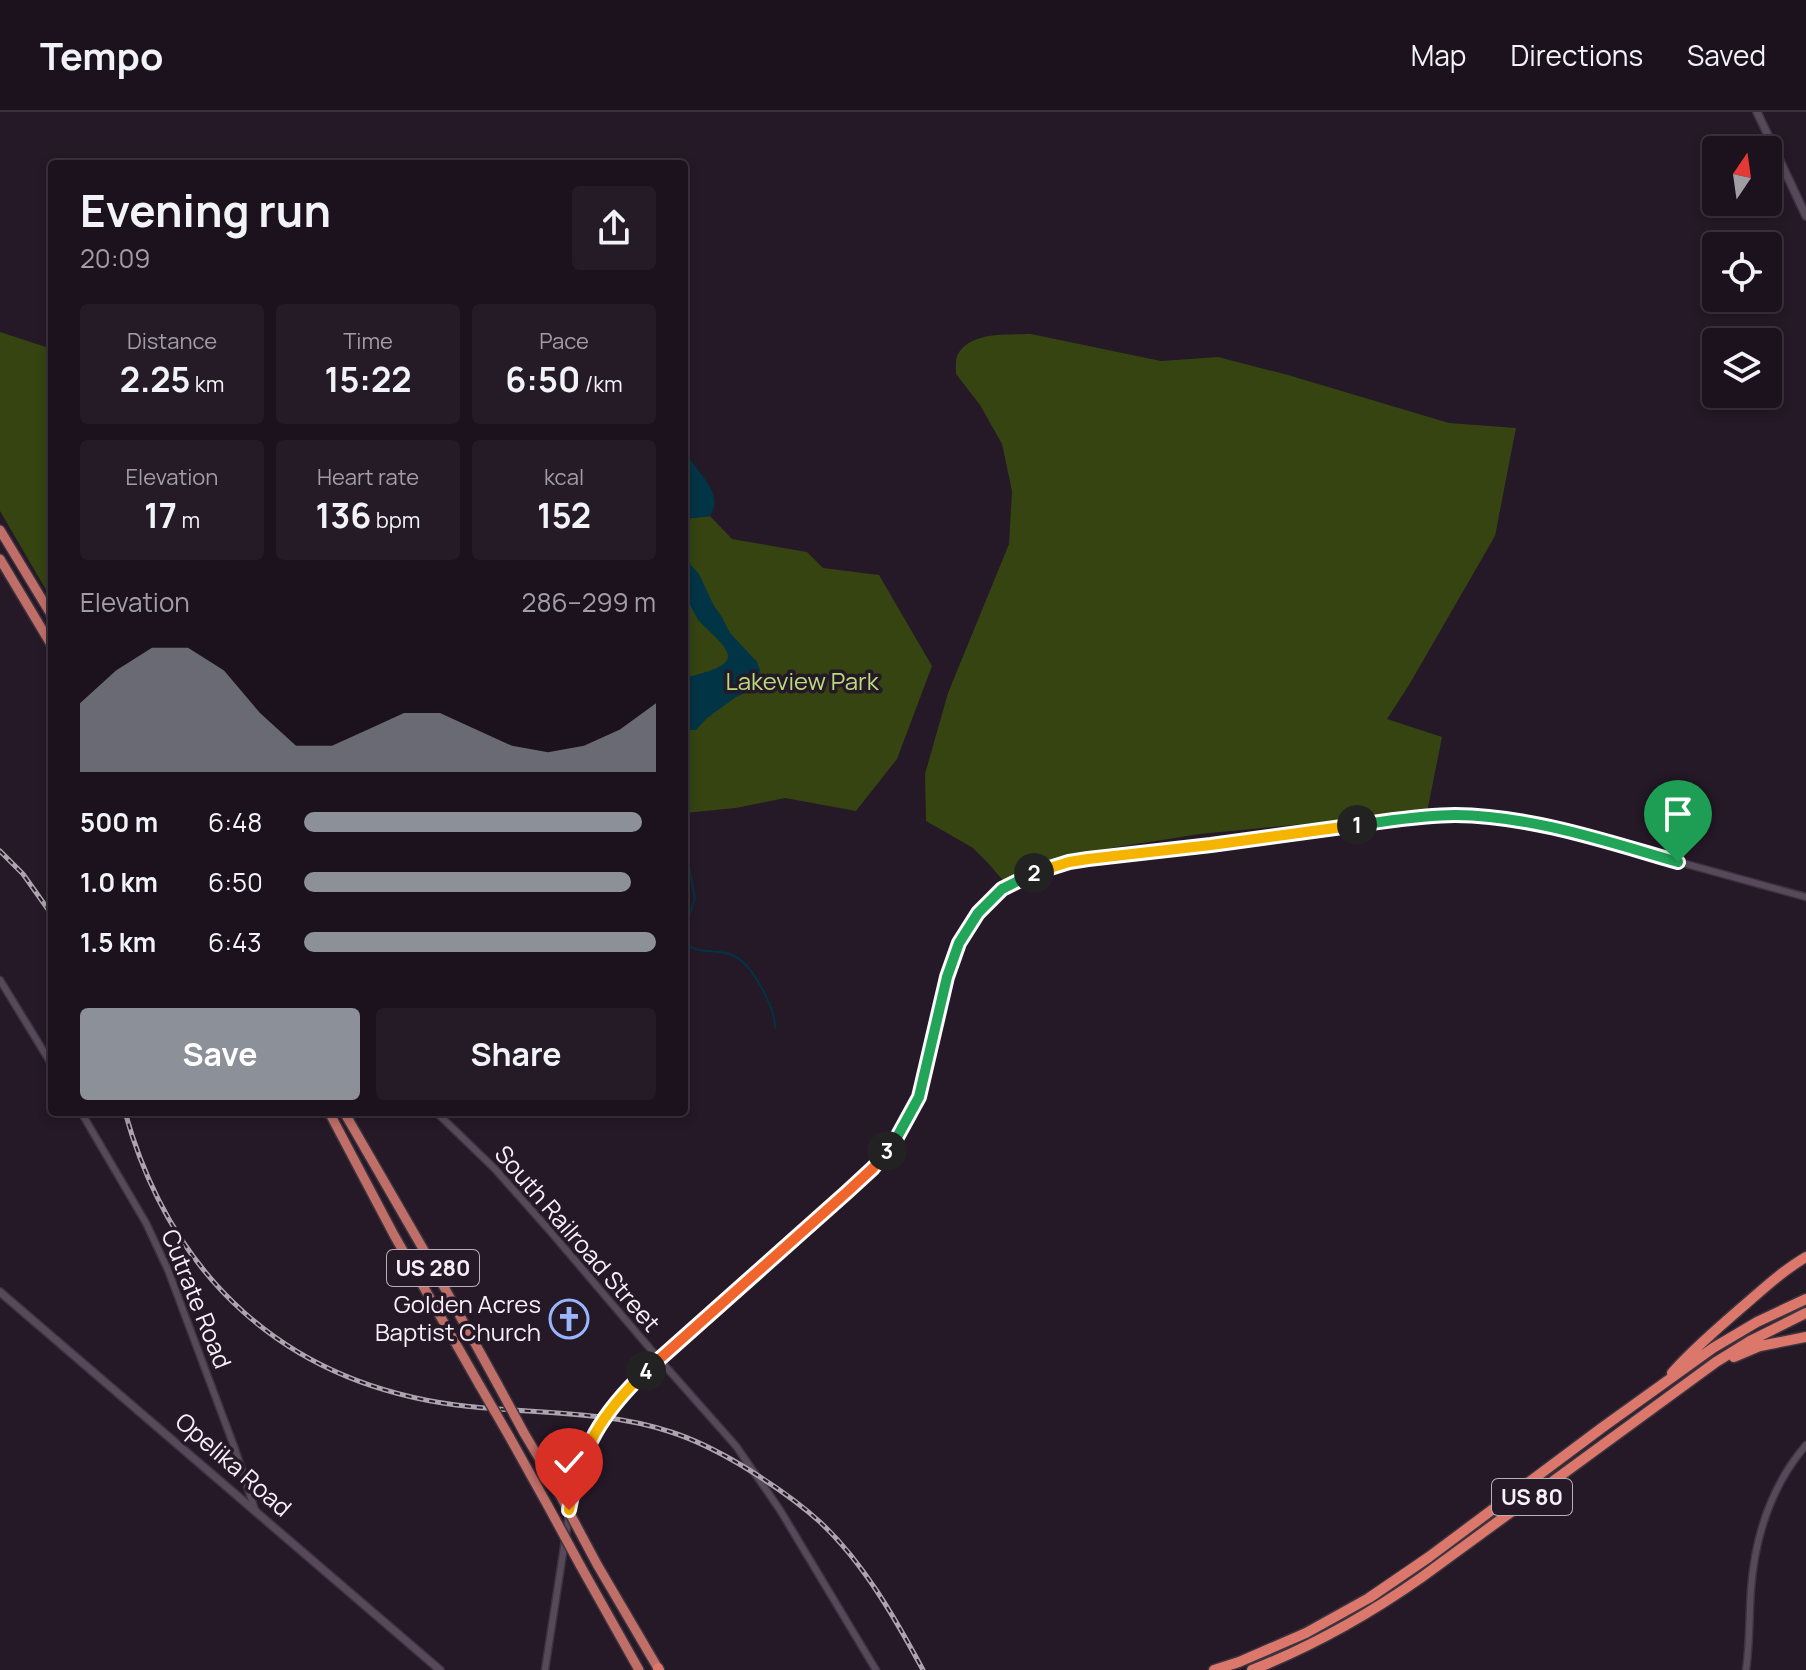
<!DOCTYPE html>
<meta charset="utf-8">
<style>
:root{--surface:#1c121d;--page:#251b26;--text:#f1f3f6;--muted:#a09ea4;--line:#3a323b;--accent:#8c9099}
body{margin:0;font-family:Manrope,sans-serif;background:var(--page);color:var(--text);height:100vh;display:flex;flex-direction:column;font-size:30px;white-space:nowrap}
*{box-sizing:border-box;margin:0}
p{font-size:26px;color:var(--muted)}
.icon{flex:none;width:44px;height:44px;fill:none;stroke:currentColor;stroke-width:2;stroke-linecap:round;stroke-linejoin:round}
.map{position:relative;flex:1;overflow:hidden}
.sheet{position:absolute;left:48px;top:48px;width:640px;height:956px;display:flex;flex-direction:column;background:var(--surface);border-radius:8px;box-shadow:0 4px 12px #0003,0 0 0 2px var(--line)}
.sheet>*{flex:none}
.needle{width:52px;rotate:13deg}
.controls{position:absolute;left:1702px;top:24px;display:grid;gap:16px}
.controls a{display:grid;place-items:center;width:80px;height:80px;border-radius:8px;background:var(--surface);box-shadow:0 4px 12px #0003,0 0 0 2px var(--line);font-size:40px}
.pin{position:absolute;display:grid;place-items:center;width:68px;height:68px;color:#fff;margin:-82px -34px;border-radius:50% 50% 50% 0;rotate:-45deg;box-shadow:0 0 8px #0007}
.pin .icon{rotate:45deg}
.km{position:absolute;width:40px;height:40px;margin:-20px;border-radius:50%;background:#222;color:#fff;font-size:22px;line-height:40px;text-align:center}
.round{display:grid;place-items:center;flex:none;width:84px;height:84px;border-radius:8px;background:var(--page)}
.headline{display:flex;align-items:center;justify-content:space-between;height:136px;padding:0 32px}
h1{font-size:44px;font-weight:700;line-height:60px}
.stats{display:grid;grid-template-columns:repeat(3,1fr);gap:12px;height:136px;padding:8px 32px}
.stats div{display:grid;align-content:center;border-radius:8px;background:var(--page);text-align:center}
.stats b{font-size:34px;font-weight:700}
.stats small{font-size:22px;font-weight:400}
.stats p{font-size:22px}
.chart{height:224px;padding:16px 32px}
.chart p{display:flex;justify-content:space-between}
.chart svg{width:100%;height:144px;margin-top:8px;fill:var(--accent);opacity:.7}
.primary-button{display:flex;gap:16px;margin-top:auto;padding:16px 32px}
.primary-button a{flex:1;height:92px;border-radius:8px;background:var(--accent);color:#fff;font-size:32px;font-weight:700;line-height:92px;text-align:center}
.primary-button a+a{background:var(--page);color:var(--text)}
ul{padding:0 32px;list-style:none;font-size:26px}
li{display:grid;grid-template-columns:128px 96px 1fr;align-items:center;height:60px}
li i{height:20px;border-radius:10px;background:var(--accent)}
header{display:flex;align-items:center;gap:48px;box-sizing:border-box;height:112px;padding:0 40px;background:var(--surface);border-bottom:2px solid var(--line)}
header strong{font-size:38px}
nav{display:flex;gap:44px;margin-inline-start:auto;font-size:28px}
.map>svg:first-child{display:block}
.green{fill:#354411}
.water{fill:#013445}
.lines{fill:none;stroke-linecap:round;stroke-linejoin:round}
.stream{stroke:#013445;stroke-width:2}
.tertiary-casing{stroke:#3c333f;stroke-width:9}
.secondary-casing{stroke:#3c333f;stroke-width:10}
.trunk-casing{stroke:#3c333f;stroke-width:12}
.motorway-casing{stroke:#3c333f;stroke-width:13}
.tertiary{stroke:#57495a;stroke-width:6}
.secondary{stroke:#57495a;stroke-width:7}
.trunk{stroke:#c06e68;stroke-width:9}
.motorway{stroke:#db776b;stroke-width:10}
.rail-casing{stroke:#aea4b0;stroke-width:5}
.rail{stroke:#251827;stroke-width:2;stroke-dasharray:6;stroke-linecap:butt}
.trunk-bridge-casing{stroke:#3c333f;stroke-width:12;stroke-linecap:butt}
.trunk-bridge{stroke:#c06e68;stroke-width:9}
.split-1-casing{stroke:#fff;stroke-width:16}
.split-2-casing{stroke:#fff;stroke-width:16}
.split-3-casing{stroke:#fff;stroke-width:16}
.split-4-casing{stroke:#fff;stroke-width:16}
.split-5-casing{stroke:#fff;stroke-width:16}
.split-1{stroke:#22a559;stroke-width:10}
.split-2{stroke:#f5b400;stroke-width:10}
.split-3{stroke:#22a559;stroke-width:10}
.split-4{stroke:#f0652b;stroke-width:10}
.split-5{stroke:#f5b400;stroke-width:10}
.labels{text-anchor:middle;stroke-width:7;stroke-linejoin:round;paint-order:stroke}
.shield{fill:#251827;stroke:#b9aebb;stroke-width:2}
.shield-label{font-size:22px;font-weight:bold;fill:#f8effa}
.park-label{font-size:24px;fill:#badb7c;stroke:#251827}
.street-label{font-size:24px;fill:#f8effa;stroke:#251827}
.poi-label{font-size:24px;fill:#f8effa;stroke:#251827;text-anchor:end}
</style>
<header>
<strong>Tempo</strong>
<nav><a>Map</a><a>Directions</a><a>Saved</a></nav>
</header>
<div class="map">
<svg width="1806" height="1558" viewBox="0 0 1806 1558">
<rect width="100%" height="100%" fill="#251827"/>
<path class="green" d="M0,220L52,237V488L0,399Z
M1031,222L1161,249L1218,245L1288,263L1449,311L1516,316L1495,424L1409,573L1387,607L1442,625L1427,700L1200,722L1079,741L1038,754L1005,771L989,752L973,736L926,709L925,662L948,581L1009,432L1012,379L1002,332L980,293L956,262C956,256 955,247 958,242C971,219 1009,223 1031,222Z
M710,404L732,427L807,440L823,456L879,463L932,554L897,647L856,699L785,686L736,696L684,701V553L686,552L684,407Z"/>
<path class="water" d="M684,320C686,329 687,339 690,346C700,364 725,383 710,404L684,407Z
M684,432L691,453L699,462L714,494L722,505L730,521L757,550L760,558L759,566L748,580L736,585L707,606L696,618H684V566C694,563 727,557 728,545C729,533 703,516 697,506C681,480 684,461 684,432Z"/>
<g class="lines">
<path class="stream" d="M684,727L695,787L684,817
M684,831C699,843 716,836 732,843C752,851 775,895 775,916"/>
<g class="tertiary-casing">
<path id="tertiary" d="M0,868L52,953
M81,1000L146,1111L168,1158L235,1337L255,1398
M436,1000L495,1057L550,1119L659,1247L736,1334L780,1398L876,1558
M545,1558L573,1376L583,1343L610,1296L627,1277L685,1222L873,1056C891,1034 909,1011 920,984C926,967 929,948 933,931C938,909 941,886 947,865C966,797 1002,768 1069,750L1414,706C1458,701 1499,705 1541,712L1806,785
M1746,1558C1750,1531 1749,1504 1751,1477C1755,1424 1771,1374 1806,1333"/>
</g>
<g class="secondary-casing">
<path id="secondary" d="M1757,0L1806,104
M0,1180L440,1558"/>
</g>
<g class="trunk-casing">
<path id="trunk" d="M0,418L52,504
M0,447L52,534
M329,1000L394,1123L480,1274
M344,1000L422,1135L498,1273
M524,1321L552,1368
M509,1324L548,1394
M583,1426L598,1454L659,1558
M580,1453L639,1558"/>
</g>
<g class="motorway-casing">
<path id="motorway" d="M1734,1245L1760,1234L1806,1225
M1672,1261C1693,1237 1717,1217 1741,1196C1762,1178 1782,1159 1806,1145
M658,1556L659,1558
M1214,1558L1239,1550L1306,1521L1369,1486L1429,1445L1603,1315L1713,1236L1757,1210L1806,1187
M1252,1558C1313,1534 1368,1503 1422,1465L1716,1250L1750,1229L1806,1201"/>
</g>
<use href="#tertiary" class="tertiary"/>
<use href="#secondary" class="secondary"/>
<use href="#trunk" class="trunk"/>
<use href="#motorway" class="motorway"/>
<g class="rail-casing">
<path id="rail" d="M0,739L23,762L52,803
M125,1000C171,1165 284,1270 456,1293C527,1302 601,1297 671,1320C696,1328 719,1340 741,1353C769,1370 796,1388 820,1410C863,1450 895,1506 923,1558"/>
</g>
<use href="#rail" class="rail"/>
<g class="trunk-bridge-casing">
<path id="trunk-bridge" d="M498,1273L524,1321
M480,1274L509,1324
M552,1368L583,1426
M548,1394L580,1453"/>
</g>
<use href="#trunk-bridge" class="trunk-bridge"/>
</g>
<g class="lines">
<g class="split-1-casing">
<path id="split-1" d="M1357,713C1389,709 1422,703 1455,703C1532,704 1605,729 1678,750"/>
</g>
<g class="split-2-casing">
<path id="split-2" d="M1034,761L1069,750L1088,747L1211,733L1357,713"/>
</g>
<g class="split-3-casing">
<path id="split-3" d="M887,1039L896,1027L919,985L947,865L959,831L978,801L1002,777L1034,761"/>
</g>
<g class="split-4-casing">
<path id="split-4" d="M646,1259L847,1080L873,1056L887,1039"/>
</g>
<g class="split-5-casing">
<path id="split-5" d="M569,1398C581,1336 601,1302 646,1259"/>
</g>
<use href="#split-1" class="split-1"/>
<use href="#split-2" class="split-2"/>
<use href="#split-3" class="split-3"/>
<use href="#split-4" class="split-4"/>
<use href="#split-5" class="split-5"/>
</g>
<defs>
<g id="church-ring" transform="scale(2)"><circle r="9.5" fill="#251827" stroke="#9ab5fd" stroke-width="1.5"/><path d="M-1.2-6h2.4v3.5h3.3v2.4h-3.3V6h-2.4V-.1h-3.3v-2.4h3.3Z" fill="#9ab5fd"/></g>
</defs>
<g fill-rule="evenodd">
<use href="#church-ring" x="569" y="1207"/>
</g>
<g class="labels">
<g class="shield">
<rect x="387" y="1138" width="92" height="36" rx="6"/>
<rect x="1492" y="1367" width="80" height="36" rx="6"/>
</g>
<g class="shield-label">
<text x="433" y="1164">US 280</text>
<text x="1532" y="1393">US 80</text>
</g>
<g class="park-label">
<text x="802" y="578">Lakeview Park</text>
</g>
<g class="street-label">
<text transform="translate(577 1127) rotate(49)" y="8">South Railroad Street</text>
<text transform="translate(196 1187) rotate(68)" y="8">Cutrate Road</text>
<text transform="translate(233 1353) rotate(41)" y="8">Opelika Road</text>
</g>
<g class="poi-label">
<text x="541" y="1201">Golden Acres<tspan x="541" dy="28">Baptist Church</tspan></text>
</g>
</g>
</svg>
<div class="controls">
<a><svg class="needle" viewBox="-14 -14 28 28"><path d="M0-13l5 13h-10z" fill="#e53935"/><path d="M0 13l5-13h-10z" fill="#a09ea4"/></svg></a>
<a><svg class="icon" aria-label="locate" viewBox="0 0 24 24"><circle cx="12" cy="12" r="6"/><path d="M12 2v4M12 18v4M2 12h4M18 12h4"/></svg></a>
<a><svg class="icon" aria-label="layers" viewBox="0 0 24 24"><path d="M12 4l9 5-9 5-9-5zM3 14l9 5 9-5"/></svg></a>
</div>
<div class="pin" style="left:1678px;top:750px;background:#1e9e55"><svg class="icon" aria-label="arrive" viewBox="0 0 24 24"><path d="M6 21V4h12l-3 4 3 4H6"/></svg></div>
<div class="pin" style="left:569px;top:1398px;background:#d93025"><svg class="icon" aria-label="check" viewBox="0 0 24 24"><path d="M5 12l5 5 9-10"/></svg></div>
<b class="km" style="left:1357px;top:713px">1</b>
<b class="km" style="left:1034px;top:761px">2</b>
<b class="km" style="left:887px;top:1039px">3</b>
<b class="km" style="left:646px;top:1259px">4</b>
<section class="sheet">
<div class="headline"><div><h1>Evening run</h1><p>20:09</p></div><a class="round"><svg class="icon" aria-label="share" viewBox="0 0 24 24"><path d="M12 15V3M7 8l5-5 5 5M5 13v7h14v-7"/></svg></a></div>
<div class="stats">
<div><p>Distance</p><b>2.25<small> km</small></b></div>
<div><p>Time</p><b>15:22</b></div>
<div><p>Pace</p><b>6:50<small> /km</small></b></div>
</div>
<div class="stats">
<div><p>Elevation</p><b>17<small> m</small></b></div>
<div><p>Heart rate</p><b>136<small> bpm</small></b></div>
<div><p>kcal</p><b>152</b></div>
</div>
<div class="chart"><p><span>Elevation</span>286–299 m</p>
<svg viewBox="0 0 160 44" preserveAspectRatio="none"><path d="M0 44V23L10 13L20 6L30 6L40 13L50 26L60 36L70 36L80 31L90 26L100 26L110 31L120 36L130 38L140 36L150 31L160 23V44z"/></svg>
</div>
<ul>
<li><b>500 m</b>6:48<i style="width:96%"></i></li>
<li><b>1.0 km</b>6:50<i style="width:93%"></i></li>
<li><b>1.5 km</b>6:43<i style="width:100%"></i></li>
</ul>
<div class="primary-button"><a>Save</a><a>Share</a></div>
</section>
</div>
